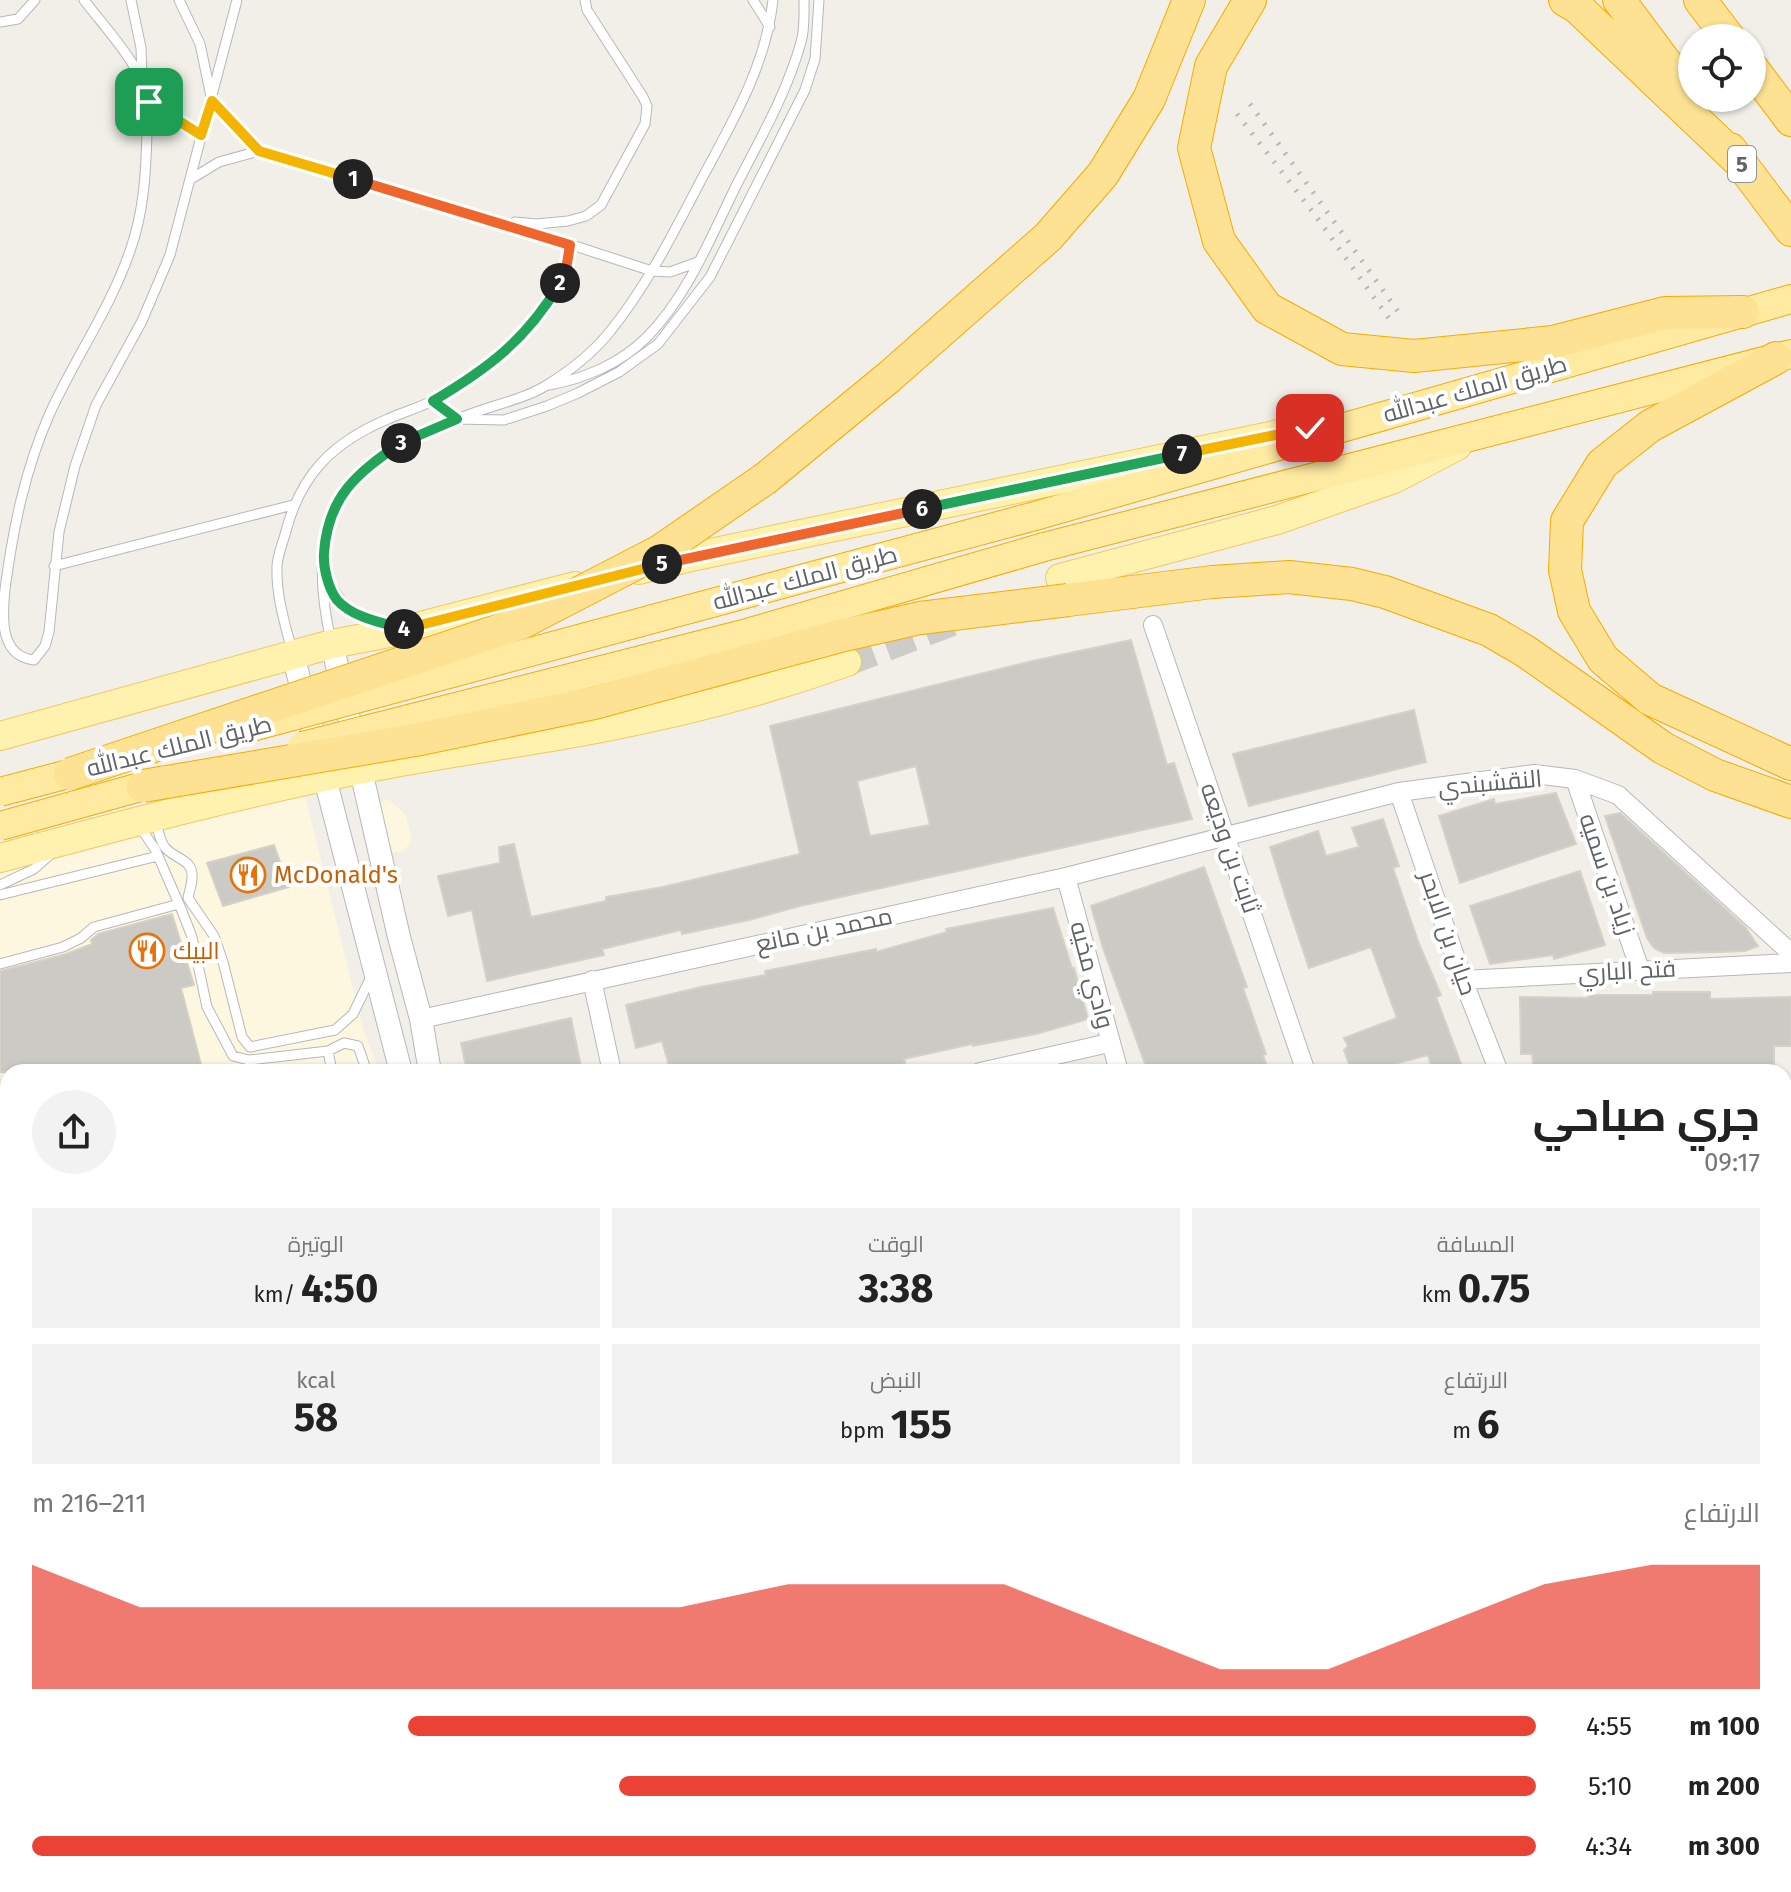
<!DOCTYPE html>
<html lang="ar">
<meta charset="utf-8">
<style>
:root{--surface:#fff;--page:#f2f2f2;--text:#222;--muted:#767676;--accent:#ea4335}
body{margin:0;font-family:"Fira Sans",Cairo,sans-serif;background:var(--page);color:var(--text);direction:rtl;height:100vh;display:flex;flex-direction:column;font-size:30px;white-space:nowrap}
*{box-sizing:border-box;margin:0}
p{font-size:26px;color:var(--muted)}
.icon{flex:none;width:44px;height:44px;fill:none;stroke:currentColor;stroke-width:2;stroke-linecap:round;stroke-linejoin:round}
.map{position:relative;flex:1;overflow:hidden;direction:ltr}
.side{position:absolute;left:0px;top:1064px;width:1792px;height:828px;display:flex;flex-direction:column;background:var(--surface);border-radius:24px 24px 0 0;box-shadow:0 2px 6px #0004;direction:rtl}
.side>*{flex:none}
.fabs{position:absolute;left:1678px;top:24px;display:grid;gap:16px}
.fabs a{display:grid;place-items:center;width:88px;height:88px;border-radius:50%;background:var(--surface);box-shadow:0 2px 6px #0004;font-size:40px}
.pin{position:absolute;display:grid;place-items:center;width:68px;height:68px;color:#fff;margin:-34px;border-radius:16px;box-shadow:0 4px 12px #0006}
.km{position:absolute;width:40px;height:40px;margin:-20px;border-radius:50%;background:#222;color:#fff;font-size:22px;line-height:40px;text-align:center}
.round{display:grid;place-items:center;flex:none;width:84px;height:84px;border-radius:42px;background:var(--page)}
.overview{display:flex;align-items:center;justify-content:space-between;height:136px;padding:0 32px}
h1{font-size:44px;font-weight:700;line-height:60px}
.stats{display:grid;grid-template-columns:repeat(3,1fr);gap:12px;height:136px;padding:8px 32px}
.stats div{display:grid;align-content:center;border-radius:0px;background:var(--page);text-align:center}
.stats b{font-size:40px;font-weight:700}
.stats small{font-size:22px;font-weight:400}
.stats p{font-size:22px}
.chart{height:224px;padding:16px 32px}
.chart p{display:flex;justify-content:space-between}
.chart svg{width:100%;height:144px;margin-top:8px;fill:var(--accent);opacity:.7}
ul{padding:0 32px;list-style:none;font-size:26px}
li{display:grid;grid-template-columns:128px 96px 1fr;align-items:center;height:60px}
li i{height:20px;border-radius:10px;background:var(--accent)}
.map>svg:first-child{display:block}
.commercial{fill:#fef7e0}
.building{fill:#cccac5;stroke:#d6d1c6;stroke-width:2;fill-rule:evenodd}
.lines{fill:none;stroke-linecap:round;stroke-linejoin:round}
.primary-tunnel{stroke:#ccccc8;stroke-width:28;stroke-dasharray:28 14;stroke-linecap:butt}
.service-casing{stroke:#b5b8bc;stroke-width:11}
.minor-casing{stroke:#b5b8bc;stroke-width:20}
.tertiary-casing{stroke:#b5b8bc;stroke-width:24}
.primary-casing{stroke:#f2c960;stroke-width:30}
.trunk-casing{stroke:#f9ab00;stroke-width:30}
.motorway-casing{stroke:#f9ab00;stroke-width:34}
.service{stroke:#fff;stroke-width:9}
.minor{stroke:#fff;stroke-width:18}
.tertiary{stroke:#fff;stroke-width:22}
.primary{stroke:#fff2af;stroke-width:28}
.trunk{stroke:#feeaa1;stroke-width:28}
.motorway{stroke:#fde293;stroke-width:32}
.rail{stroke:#b6b7b8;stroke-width:5;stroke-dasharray:2 10;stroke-linecap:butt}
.trunk-bridge-casing{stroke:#f9ab00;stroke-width:30;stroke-linecap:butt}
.motorway-bridge-casing{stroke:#f9ab00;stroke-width:34;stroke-linecap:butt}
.trunk-bridge{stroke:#feeaa1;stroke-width:28}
.motorway-bridge{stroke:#fde293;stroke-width:32}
.split-1-casing{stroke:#fff;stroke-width:16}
.split-2-casing{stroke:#fff;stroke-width:16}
.split-3-casing{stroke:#fff;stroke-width:16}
.split-4-casing{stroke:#fff;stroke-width:16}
.split-5-casing{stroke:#fff;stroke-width:16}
.split-6-casing{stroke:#fff;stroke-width:16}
.split-7-casing{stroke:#fff;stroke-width:16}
.split-8-casing{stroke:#fff;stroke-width:16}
.split-1{stroke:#f5b400;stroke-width:10}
.split-2{stroke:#f0652b;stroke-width:10}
.split-3{stroke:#22a559;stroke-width:10}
.split-4{stroke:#22a559;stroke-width:10}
.split-5{stroke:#f5b400;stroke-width:10}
.split-6{stroke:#f0652b;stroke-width:10}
.split-7{stroke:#22a559;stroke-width:10}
.split-8{stroke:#f5b400;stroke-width:10}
.labels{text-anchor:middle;stroke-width:8;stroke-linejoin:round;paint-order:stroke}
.shield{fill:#fff;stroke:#8f9295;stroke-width:2}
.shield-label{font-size:22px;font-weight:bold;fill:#5f6368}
.street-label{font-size:24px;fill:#5f6368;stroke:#fff}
.food-label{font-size:24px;fill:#c56008;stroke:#fff;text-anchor:start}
</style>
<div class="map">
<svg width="1791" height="1892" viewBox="0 0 1791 1892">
<rect width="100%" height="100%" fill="#f1efe8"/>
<path class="commercial" d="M299,792L306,799L362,1026L379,1072H8V1430L0,1433V870Z
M388,799L406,815L412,841L402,852H392L378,803Z"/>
<path class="building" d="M1131,640L1167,765L1174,763L1192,819L800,906L749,920L682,934L681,930L602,949L604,955L487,981L472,910L448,916L438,876L500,863L499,847L514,844L531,917L606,901V897L663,887L800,854L770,726L1028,662ZM916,766L930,825L870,836L857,781Z
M1414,710L1426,762L1249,806L1233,754Z
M1556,793L1576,844L1460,883L1439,816L1494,799L1495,804Z
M1620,813L1745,927L1758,946L1745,951L1721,952L1664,953L1654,948L1647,938L1605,816Z
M1383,819L1399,866L1393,868L1419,944L1441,995L1436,997L1464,1072H1433L1428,1055L1365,1072H1352L1344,1050L1348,1046L1344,1038L1397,1018L1371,947L1309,968L1288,905L1270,847L1318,831L1326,856L1359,847L1352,828Z
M274,845L289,887L223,906L207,863Z
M1204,867L1247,987L1243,988L1266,1054L1263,1055L1269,1072H1148L1103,948L1091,906Z
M1580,871L1605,945L1554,959L1553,955L1490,964L1470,906Z
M1053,908L1072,968H1074L1088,1019L1036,1034L973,1046L972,1044L904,1059L905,1063L861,1072H671L662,1041L636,1048L626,1005L701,987L766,975L765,971L876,949V952L947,932L946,929Z
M172,914L194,985L181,988L203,1072H0V971L66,954L92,944L91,940L98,934Z
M1653,992H1710V999L1791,997V1046H1774V1072H1534L1532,1054H1521L1520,997L1588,998V995H1653Z
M571,1018L582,1072H467L461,1043Z"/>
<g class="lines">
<path class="primary-tunnel" d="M847,662L955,621"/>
<g class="service-casing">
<path id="service" d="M84,0C105,28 143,67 148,101C150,111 148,122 147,131C146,172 144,212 130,251C110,309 75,358 50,413C25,469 13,529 5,589C2,619 0,656 34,660L45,646L49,632L59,532L75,466L96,405L142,321L170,255L237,0
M131,0L141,48L142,78
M179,0L200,44L212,101L259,151L219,162L191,179
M753,0L770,27
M0,22L18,19L35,0
M149,102L201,135
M259,151L498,221L652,271L670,272L698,262
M515,222L537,224L568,221L586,216L601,205L645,124L647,106L643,97L587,10L585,0
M549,385C584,379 621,363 646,338C687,297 711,237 736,186C760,139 787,93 801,42C805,29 804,14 804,0
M433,401L457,419L504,420L547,406L578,393L619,372L658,344L710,277L805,90L815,59L819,0
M54,566L293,505
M325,572C340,607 350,613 386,624
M331,641C301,507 348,460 468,415C493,405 525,399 547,385C568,372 592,353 608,334C645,289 672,236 699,184C730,126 766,67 773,0
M292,651C285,624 276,596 277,567C277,556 283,543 286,531C301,474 333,442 388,419C403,412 419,408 434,400C478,379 548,323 565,275C568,266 568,255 570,245
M156,820C158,829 159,839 164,846C172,859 194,858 192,878C192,884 189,892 188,898L214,936L223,962L242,1037L250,1047L335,1030L353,1014L371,977
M140,827L155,849L182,911L192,937L207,1007L233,1056L249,1060L328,1051L344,1043L358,1046L367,1072
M0,885L34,869L51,854
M0,895L158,856
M0,964L63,947L81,938L94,927L179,904
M328,1051L332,1072
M249,1060L250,1072
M0,1427L8,1424"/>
</g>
<g class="minor-casing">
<path id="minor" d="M1153,625L1306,1072
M1575,779L1640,970
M1399,792L1463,980L1499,1072
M1066,877L1119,1072
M592,980L612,1072
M1463,980L1791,963
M421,1019L1066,877L1399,792L1534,774L1575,779L1618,795L1791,953
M980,1072L1109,1043
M1784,1135L1791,1134
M0,1467L8,1465
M1784,1520H1791
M1784,1634L1791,1700
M0,1682L8,1681
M0,1806L8,1805
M0,1829H8
M1208,1884L1214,1892
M1444,1884L1450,1892
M1640,1884V1892
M185,1892V1884
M210,1892V1884"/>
</g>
<g class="tertiary-casing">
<path id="tertiary" d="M332,644L399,937L421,1019L430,1072
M293,655L401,1072
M1784,1312L1791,1311
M1784,1342H1791
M435,1884V1892
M465,1884V1892"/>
</g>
<g class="primary-casing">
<path id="primary" d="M639,570L691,557L1279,434
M1060,578L1277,520L1394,479L1457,446
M0,736L332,644L405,630L575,586
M0,858C119,826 237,794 358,770C437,754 517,744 596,729C681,713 766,691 847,662"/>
</g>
<g class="trunk-casing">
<path id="trunk" d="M1035,516L1791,299
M1044,547L1791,354"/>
</g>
<g class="motorway-casing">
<path id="motorway" d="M1250,0L1211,66L1194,148L1219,241L1267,308L1342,349L1414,356L1553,342L1665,313L1743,312
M1565,0L1577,7L1742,164
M1619,0L1686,90
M1700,0L1729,38
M1752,68L1791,120
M1730,149L1791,230
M1776,358L1650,426L1602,464L1567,521L1565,570L1574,611L1603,659L1650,699L1791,764
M766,478L889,377L1048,237L1103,174L1149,99L1189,0
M1068,600L1212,582L1289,577L1352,584L1385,592L1489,630L1525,651L1663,748L1715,775L1791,802"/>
</g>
<use href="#service" class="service"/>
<use href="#minor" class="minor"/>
<use href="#tertiary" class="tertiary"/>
<use href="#primary" class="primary"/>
<use href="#trunk" class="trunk"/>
<use href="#motorway" class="motorway"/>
<path class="rail" d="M1250,104L1402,317
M1237,114L1315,215L1393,324"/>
<g class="trunk-bridge-casing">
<path id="trunk-bridge" d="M252,727L1035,516
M302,746L747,633L1044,547
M0,792L91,768
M0,826L165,780"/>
</g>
<g class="motorway-bridge-casing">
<path id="motorway-bridge" d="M70,774L521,623L660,551L766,478
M143,786L415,740L594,703L840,636L920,618L1068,600"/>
</g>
<use href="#trunk-bridge" class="trunk-bridge"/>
<use href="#motorway-bridge" class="motorway-bridge"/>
</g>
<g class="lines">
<g class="split-1-casing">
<path id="split-1" d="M149,102L201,135L212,101L259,151L353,179"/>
</g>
<g class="split-2-casing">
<path id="split-2" d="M353,179L570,245L565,276L560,283"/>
</g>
<g class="split-3-casing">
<path id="split-3" d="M401,443L457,419L433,401C489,368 527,339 560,283"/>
</g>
<g class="split-4-casing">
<path id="split-4" d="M401,443C357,473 328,496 324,553C323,567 328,588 337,600C353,618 383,623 404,629"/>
</g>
<g class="split-5-casing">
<path id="split-5" d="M404,629L662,564"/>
</g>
<g class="split-6-casing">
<path id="split-6" d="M662,564L922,509"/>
</g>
<g class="split-7-casing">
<path id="split-7" d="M922,509L1182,454"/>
</g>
<g class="split-8-casing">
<path id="split-8" d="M1182,454L1310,428"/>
</g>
<use href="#split-1" class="split-1"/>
<use href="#split-2" class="split-2"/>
<use href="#split-3" class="split-3"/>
<use href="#split-4" class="split-4"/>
<use href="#split-5" class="split-5"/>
<use href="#split-6" class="split-6"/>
<use href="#split-7" class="split-7"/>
<use href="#split-8" class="split-8"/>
</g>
<defs>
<g id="restaurant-ring" transform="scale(1.8)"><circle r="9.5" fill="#fff" stroke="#e8710a" stroke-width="1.5"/><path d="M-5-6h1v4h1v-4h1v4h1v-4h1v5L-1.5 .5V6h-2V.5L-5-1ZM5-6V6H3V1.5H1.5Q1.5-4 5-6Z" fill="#e8710a"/></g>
</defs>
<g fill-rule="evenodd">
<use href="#restaurant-ring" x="248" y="875"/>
<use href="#restaurant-ring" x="147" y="951"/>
</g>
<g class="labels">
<rect class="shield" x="1728" y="146" width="28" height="36" rx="6"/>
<g class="shield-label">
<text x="1742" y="172">5</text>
</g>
<g class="street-label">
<text transform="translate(1475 389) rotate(-16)" y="8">طريق الملك عبدالله</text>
<text transform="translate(805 578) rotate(-15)" y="8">طريق الملك عبدالله</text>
<text transform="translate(179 746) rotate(-14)" y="8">طريق الملك عبدالله</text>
<text transform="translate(1490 783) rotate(-5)" y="8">النقشبندي</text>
<text transform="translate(1230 848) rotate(71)" y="8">ثابت بن وديعه</text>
<text transform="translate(1607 874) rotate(71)" y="8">زياد بن سميه</text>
<text transform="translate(824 930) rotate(-12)" y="8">محمد بن مانع</text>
<text transform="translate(1448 933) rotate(71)" y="8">حيان بن الابحر</text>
<text transform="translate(1627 971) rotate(-3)" y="8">فتح الباري</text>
<text transform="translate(1092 975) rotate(75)" y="8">وادي مخيه</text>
</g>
<g class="food-label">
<text x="274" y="883">McDonald's</text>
<text x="173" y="959">البيك</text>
</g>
</g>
</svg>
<div class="fabs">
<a><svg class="icon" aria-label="locate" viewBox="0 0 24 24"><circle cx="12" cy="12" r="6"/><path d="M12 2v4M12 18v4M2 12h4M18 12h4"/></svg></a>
</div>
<div class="pin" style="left:149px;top:102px;background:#1e9e55"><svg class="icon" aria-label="arrive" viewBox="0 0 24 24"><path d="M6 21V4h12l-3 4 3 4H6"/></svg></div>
<div class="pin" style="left:1310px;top:428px;background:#d93025"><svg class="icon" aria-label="check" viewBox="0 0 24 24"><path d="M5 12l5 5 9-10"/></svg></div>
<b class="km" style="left:353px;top:179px">1</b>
<b class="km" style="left:560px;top:283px">2</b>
<b class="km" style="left:401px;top:443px">3</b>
<b class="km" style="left:404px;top:629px">4</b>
<b class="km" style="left:662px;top:564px">5</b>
<b class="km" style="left:922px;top:509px">6</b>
<b class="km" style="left:1182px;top:454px">7</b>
<section class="side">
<div class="overview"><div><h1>جري صباحي</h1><p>09:17</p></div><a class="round"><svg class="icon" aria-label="share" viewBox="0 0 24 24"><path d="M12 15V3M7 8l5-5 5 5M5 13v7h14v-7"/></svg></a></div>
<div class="stats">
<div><p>المسافة</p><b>0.75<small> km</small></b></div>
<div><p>الوقت</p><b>3:38</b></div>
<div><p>الوتيرة</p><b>4:50<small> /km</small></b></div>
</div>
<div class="stats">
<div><p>الارتفاع</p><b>6<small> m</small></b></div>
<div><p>النبض</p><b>155<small> bpm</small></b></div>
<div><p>kcal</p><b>58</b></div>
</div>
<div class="chart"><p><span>الارتفاع</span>211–216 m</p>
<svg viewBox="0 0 160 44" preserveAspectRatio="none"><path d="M0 44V6L10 19L20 19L30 19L40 19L50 19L60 19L70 12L80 12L90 12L100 25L110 38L120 38L130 25L140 12L150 6L160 6V44z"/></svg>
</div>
<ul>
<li><b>100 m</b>4:55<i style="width:75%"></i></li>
<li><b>200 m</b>5:10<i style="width:61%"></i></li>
<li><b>300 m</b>4:34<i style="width:100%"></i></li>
</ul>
</section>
</div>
